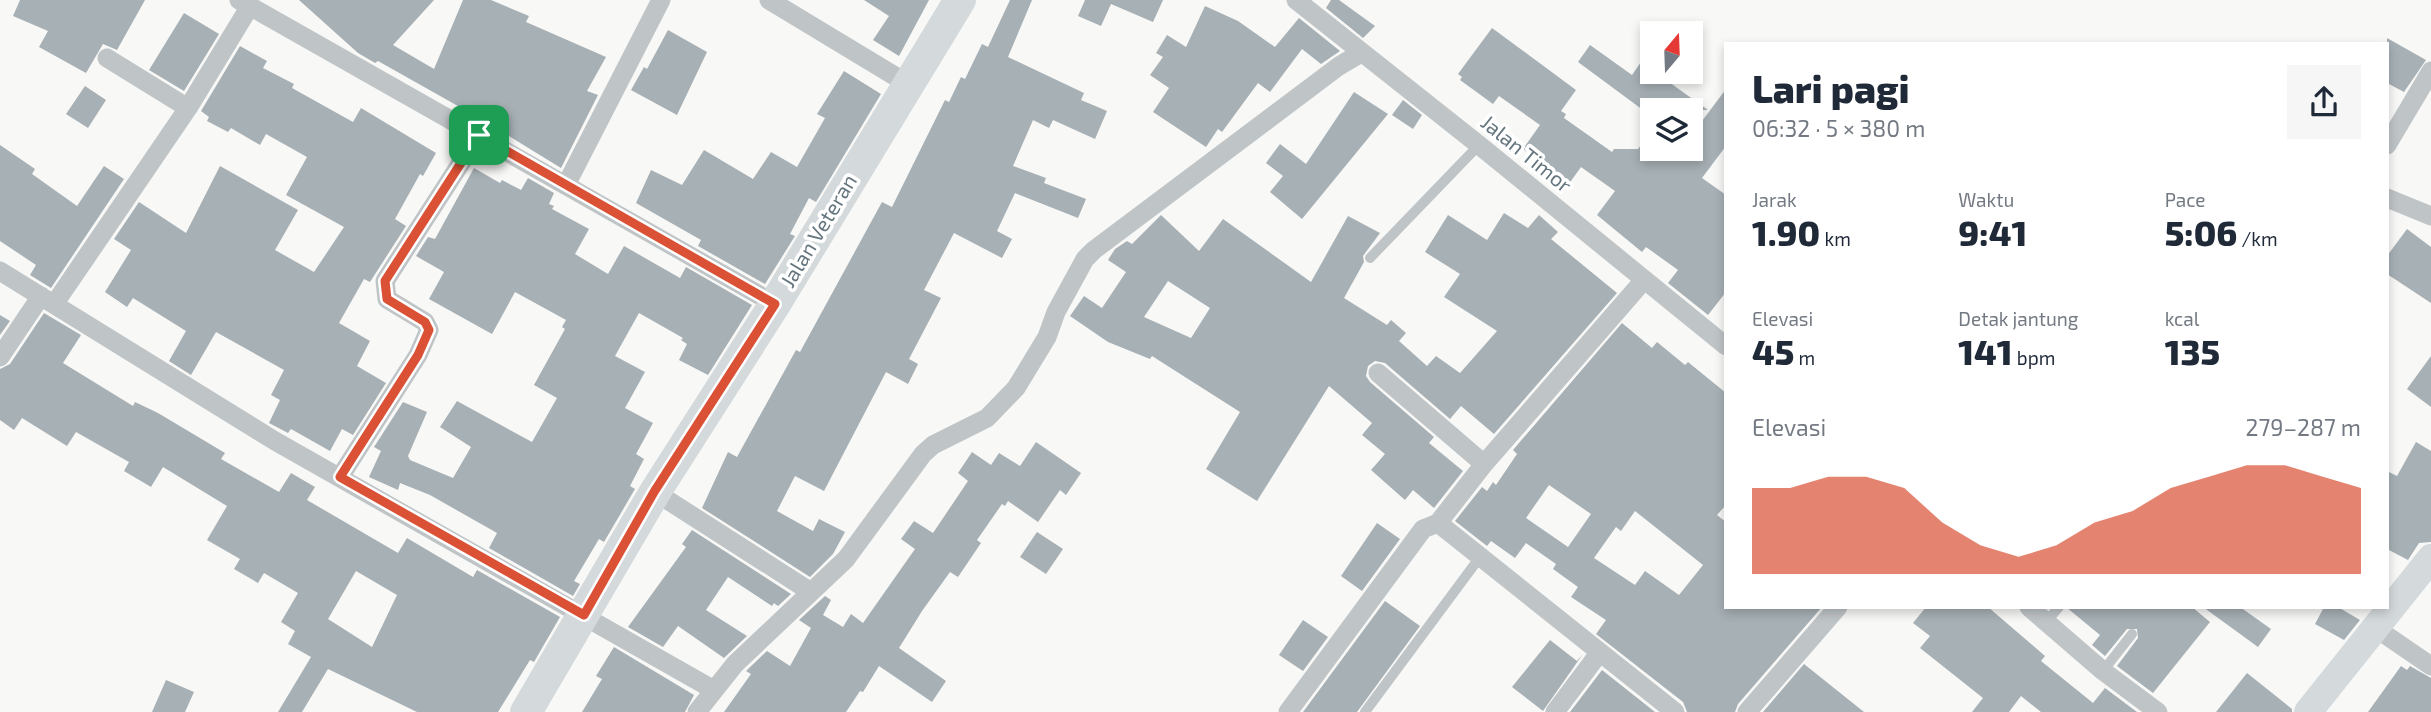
<!DOCTYPE html>
<html lang="id">
<meta charset="utf-8">
<style>
:root{--surface:#fff;--page:#f6f6f7;--text:#1f2937;--muted:#747a83;--accent:#da5135}
body{margin:0;font-family:"Exo 2",sans-serif;background:var(--page);color:var(--text);height:100vh;display:flex;flex-direction:column;font-size:26px;white-space:nowrap}
*{box-sizing:border-box;margin:0}
p{font-size:23px;color:var(--muted)}
.icon{flex:none;width:38px;height:38px;fill:none;stroke:currentColor;stroke-width:2;stroke-linecap:round;stroke-linejoin:round}
.map{position:relative;flex:1;overflow:hidden}
.side{position:absolute;left:1724px;top:42px;width:665px;height:567px;display:flex;flex-direction:column;background:var(--surface);border-radius:0px;box-shadow:0 4px 10px #0003}
.side>*{flex:none}
.needle{width:46px;rotate:19deg}
.controls{position:absolute;left:1640px;top:21px;display:grid;gap:14px}
.controls a{display:grid;place-items:center;width:63px;height:63px;border-radius:0px;background:var(--surface);box-shadow:0 4px 10px #0003;font-size:35px}
.pin{position:absolute;display:grid;place-items:center;width:60px;height:60px;color:#fff;margin:-30px;border-radius:14px;box-shadow:0 4px 10px #0006}
.round{display:grid;place-items:center;flex:none;width:74px;height:74px;border-radius:0px;background:var(--page)}
.summary{display:flex;align-items:center;justify-content:space-between;height:119px;padding:0 28px}
h1{font-size:38px;font-weight:800;line-height:52px}
.figures{display:grid;grid-template-columns:repeat(3,1fr);gap:10px;height:119px;padding:7px 28px}
.figures div{display:grid;align-content:center}
.figures b{font-size:35px;font-weight:800}
.figures small{font-size:19px;font-weight:400}
.figures p{font-size:19px}
.chart{height:196px;padding:14px 28px}
.chart p{display:flex;justify-content:space-between}
.chart svg{width:100%;height:126px;margin-top:7px;fill:var(--accent);opacity:.7}
.map>svg:first-child{display:block}
.building{fill:#a7b0b5;fill-rule:evenodd}
.lines{fill:none;stroke-linecap:round;stroke-linejoin:round}
.lane{stroke:#bfc4c7;stroke-width:10}
.street{stroke:#bfc4c7;stroke-width:19}
.secondary{stroke:#d4d9db;stroke-width:28}
.primary{stroke:#d4d9db;stroke-width:32}
.route-casing{stroke:#fff;stroke-width:14}
.route{stroke:#da5135;stroke-width:9}
.labels{text-anchor:middle;stroke-width:7;stroke-linejoin:round;paint-order:stroke}
.street-label{font-size:21px;fill:#65767f;stroke:#fff}
</style>
<div class="map">
<svg width="2431" height="712" viewBox="0 0 2431 712">
<rect width="100%" height="100%" fill="#f8f8f6"/>
<path class="building" d="M20,0H145L117,50L103,44L86,73L39,47L48,31L13,16Z
M299,0H434L393,45L434,69L463,0H491L529,16L526,22L606,57L587,91L598,95L561,168L481,119L378,61L375,63L358,53Z
M864,0H929L899,56L873,40L889,16Z
M1010,0H1032L1008,57L1084,93L1081,100L1107,111L1095,139L1053,120L1049,128L1033,120L1013,166L1046,178L1044,183L1086,199L1078,218L1015,193L997,231L1012,239L1002,258L954,233L924,290L941,298L909,359L918,364L908,384L886,372L824,491L795,476L777,511L813,531L819,519L845,532L833,554L810,577L702,508L728,452L737,457L796,350L800,352L882,202L892,207L945,100L949,102L961,77L965,79L982,44L988,47Z
M1085,0H1163L1153,22L1111,4L1101,26L1078,16Z
M1331,0H1339L1375,26L1363,38L1326,8Z
M1205,6L1238,21L1275,47L1299,18L1340,51L1321,64L1302,49L1270,92L1258,83L1222,132L1218,129L1206,147L1153,112L1169,88L1150,75L1163,57L1156,53L1167,35L1186,47Z
M184,13L219,34L184,91L149,70Z
M1492,28L1576,90L1561,111L1566,114L1564,118L1612,152L1614,149H1638L1652,130V149H1690V137L1726,89V146L1702,178L1726,195V292L1708,315L1668,283L1678,270L1646,247L1642,252L1597,215L1615,191L1581,167L1566,188L1550,177L1554,172L1523,149L1540,125L1499,96L1493,104L1460,80L1462,77L1458,74Z
M668,30L707,52L677,115L631,90L644,67L647,69Z
M2387,38L2426,60L2404,92L2387,83Z
M1590,45L1632,75L1641,62L1708,110H1643L1578,62Z
M240,46L267,61L263,68L294,84L292,88L353,122L361,108L436,153L423,176L420,174L395,219L406,226L370,282L364,279L339,323L370,341L357,366L386,383L353,435L342,429L330,451L291,429L288,433L269,423L280,400L271,395L284,370L216,332L191,375L169,361L186,331L133,298L127,307L105,292L131,250L114,239L139,202L186,233L220,166L298,210L275,250L314,272L344,227L286,195L307,157L266,134L260,145L231,128L228,132L207,121L209,117L201,111Z
M844,71L881,94L816,202L809,198L790,234L795,236L765,284L698,246L701,240L636,203L651,170L682,185L704,150L753,179L771,152L797,167L825,118L817,114Z
M85,86L106,100L88,128L66,114Z
M1354,92L1388,114L1302,219L1270,192L1283,176L1266,163L1280,144L1306,164Z
M1403,100L1422,115L1413,129L1392,115Z
M0,145L35,169L32,174L77,206L104,166L124,179L51,288L30,275L36,265L0,241Z
M474,168L500,183L502,180L521,190L528,178L554,193L549,204L554,206L552,209L589,229L575,254L608,274L624,246L680,278L686,267L752,305L708,375L679,360L687,344L681,340L683,338L639,313L615,356L645,372L625,408L653,423L636,454L644,459L630,486L635,489L604,542L599,539L574,581L580,584L573,596L489,548L497,533L430,495L400,483L398,490L369,477L381,451L374,447L403,402L427,412L408,456L410,460L453,478L471,447L440,427L457,401L532,442L557,398L534,385L565,329L562,327L566,320L515,292L492,334L429,299L444,272L416,256L428,237L435,239Z
M1504,213L1528,228L1539,215L1558,232L1551,239L1617,293L1494,434L1461,406L1450,419L1385,363L1375,361L1368,366L1366,376L1370,382L1434,437L1429,443L1463,471L1434,508L1413,490L1405,500L1371,470L1385,454L1362,435L1372,423L1329,386L1257,501L1206,469L1240,412L1152,356L1150,359L1108,342L1070,316L1084,296L1102,308L1126,272L1108,260L1115,249L1127,241L1132,244L1161,215L1199,251L1223,219L1311,282L1348,216L1380,233L1363,256L1364,262L1344,298L1387,325L1391,320L1406,333L1399,341L1427,366L1436,356L1460,373L1497,331L1444,297L1460,274L1425,252L1448,215L1487,240ZM1168,281L1210,308L1191,338L1144,317Z
M2407,229L2431,247V303L2387,274V256Z
M44,313L81,335L63,363L133,406L135,402L158,413L225,453L221,459L279,492L291,473L315,487L307,500L398,553L407,538L473,577L477,570L560,617L534,662L530,660L498,712H417L328,669L302,712H278L311,657L288,644L295,631L281,622L298,593L264,573L258,583L234,569L240,559L207,540L227,506L163,467L151,487L124,471L129,462L76,432L67,446L22,418L14,430L0,420V369L10,364ZM356,571L397,595L372,647L328,619Z
M0,315L10,321L0,335Z
M1622,323L1652,348L1657,342L1685,365L1688,362L1726,393V505L1717,515L1726,522V607H1822L1738,704L1735,712H1687L1683,702L1596,634L1606,620L1571,597L1578,587L1553,569L1556,564L1526,543L1515,558L1491,541L1487,546L1455,521L1482,487L1487,491L1493,482L1496,485L1517,454L1513,450ZM1549,485L1591,514L1568,547L1526,518ZM1635,511L1703,565L1679,595L1645,571L1635,585L1594,558L1616,527L1621,531Z
M2431,356V407L2407,389Z
M1036,442L1081,473L1066,495L1060,490L1038,522L1008,501L1005,506L1002,504L977,540L981,543L958,577L950,572L922,611L899,648L946,681L932,702L879,666L863,692L860,691L846,712H724L751,674L746,671L767,651L790,666L811,628L799,620L825,596L831,600L823,615L843,627L851,614L863,623L915,549L901,539L914,521L933,533L968,481L958,473L972,452L991,465L999,453L1020,466Z
M2416,442L2431,451V542L2419,543L2408,560L2387,549V471L2397,476Z
M1377,523L1400,539L1362,591L1341,576Z
M692,530L791,594L778,606L774,603L772,606L728,577L706,610L747,636L724,658L678,626L663,647L628,627L686,547L682,544Z
M1037,532L1063,549L1046,574L1020,557Z
M1385,601L1420,626L1357,712H1303Z
M1926,607H1988L2045,656L2041,661L2093,703L2105,688L2137,712H2041L2021,696L2009,712H1972L1983,698L1920,648L1930,636L1913,623Z
M2066,607H2192L2210,622L2153,693L2117,666L2138,638L2137,629H2127L2105,656L2092,645L2100,635Z
M2203,607H2240L2271,629L2258,647Z
M2324,607H2338L2360,620L2344,640L2315,624Z
M1303,620L1328,637L1303,671L1279,655Z
M1550,640L1577,661L1583,654L1543,711L1512,687Z
M614,647L694,695L685,712H582L602,679L596,676Z
M1804,664L1864,712H1763Z
M2401,666L2407,670L2410,666L2431,678V712H2368Z
M1602,670L1655,712H1570Z
M2247,673L2292,709V712H2216Z
M166,680L194,692L185,712H152Z"/>
<g class="lines">
<path class="lane" d="M1370,258L1479,145
M2046,622L2059,607
M2103,671L2132,634
M1365,712L1480,557"/>
<path class="street" d="M239,0L775,304
M769,0L908,84
M1296,0L1479,145L1726,346
M107,58L188,108
M2387,145L2431,71
M566,185L661,0
M2387,198L2431,216
M0,271L275,441L714,690
M55,303L188,108L250,6
M0,357L41,296
M1378,373L1484,464
M340,477L418,355L429,330L425,322L387,299L385,281L479,135
M655,492L811,592
M1438,523L1675,712
M2029,607L2103,671L2158,712
M2377,629L2431,666
M697,712L735,664L846,559L923,454L933,445L987,418L1016,388L1047,337L1056,312L1085,259L1094,250L1339,66L1361,53
M1288,712L1423,529L1438,523L1484,464L1644,280
M1555,712L1600,652
M1747,712L1838,607"/>
<path class="secondary" d="M2308,712L2431,558"/>
<path class="primary" d="M526,712L655,492L775,304L960,0"/>
</g>
<g class="lines">
<g class="route-casing">
<path id="route" d="M479,135L775,304L654,492L584,615L340,477L418,355L429,330L425,322L387,299L385,281Z"/>
</g>
<use href="#route" class="route"/>
</g>
<g class="labels">
<g class="street-label">
<text transform="translate(1526 154) rotate(39)" y="7">Jalan Timor</text>
<text transform="translate(819 231) rotate(-59)" y="7">Jalan Veteran</text>
</g>
</g>
</svg>
<div class="controls">
<a><svg class="needle" viewBox="-14 -14 28 28"><path d="M0-13l5 13h-10z" fill="#e53935"/><path d="M0 13l5-13h-10z" fill="#747a83"/></svg></a>
<a><svg class="icon" aria-label="layers" viewBox="0 0 24 24"><path d="M12 4l9 5-9 5-9-5zM3 14l9 5 9-5"/></svg></a>
</div>
<div class="pin" style="left:479px;top:135px;background:#1e9e55"><svg class="icon" aria-label="arrive" viewBox="0 0 24 24"><path d="M6 21V4h12l-3 4 3 4H6"/></svg></div>
<section class="side">
<div class="summary"><div><h1>Lari pagi</h1><p>06:32 · 5 × 380 m</p></div><a class="round"><svg class="icon" aria-label="share" viewBox="0 0 24 24"><path d="M12 15V3M7 8l5-5 5 5M5 13v7h14v-7"/></svg></a></div>
<div class="figures">
<div><p>Jarak</p><b>1.90<small> km</small></b></div>
<div><p>Waktu</p><b>9:41</b></div>
<div><p>Pace</p><b>5:06<small> /km</small></b></div>
</div>
<div class="figures">
<div><p>Elevasi</p><b>45<small> m</small></b></div>
<div><p>Detak jantung</p><b>141<small> bpm</small></b></div>
<div><p>kcal</p><b>135</b></div>
</div>
<div class="chart"><p><span>Elevasi</span>279–287 m</p>
<svg viewBox="0 0 160 44" preserveAspectRatio="none"><path d="M0 44V14L10 14L20 10L30 10L40 14L50 26L60 34L70 38L80 34L90 26L100 22L110 14L120 10L130 6L140 6L150 10L160 14V44z"/></svg>
</div>
</section>
</div>
